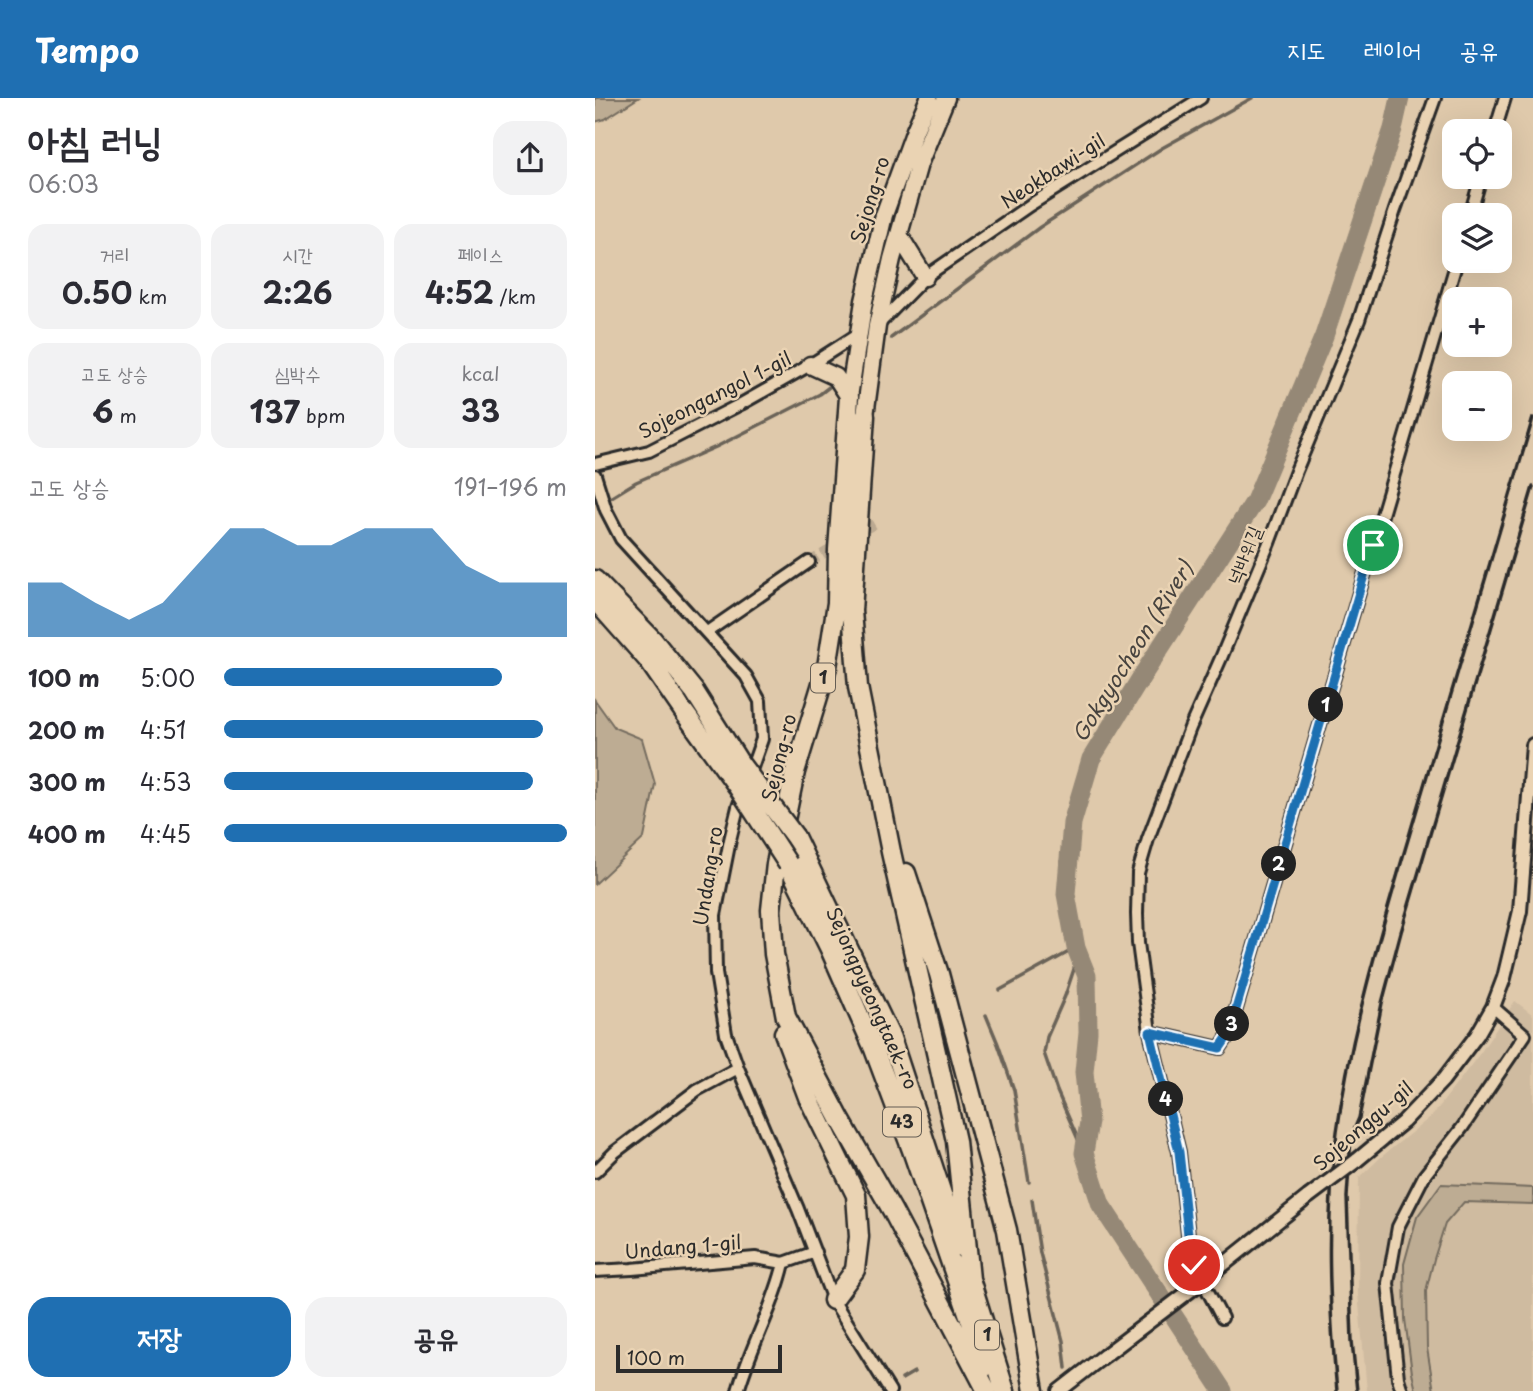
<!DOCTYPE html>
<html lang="ko">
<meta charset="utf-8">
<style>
:root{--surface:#fff;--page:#f2f2f3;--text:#2b2b33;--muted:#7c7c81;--accent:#1f6fb2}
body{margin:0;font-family:"Playpen Sans","Poor Story",sans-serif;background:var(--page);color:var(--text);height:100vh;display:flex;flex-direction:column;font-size:26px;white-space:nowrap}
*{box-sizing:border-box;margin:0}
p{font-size:23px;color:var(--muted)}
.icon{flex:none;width:38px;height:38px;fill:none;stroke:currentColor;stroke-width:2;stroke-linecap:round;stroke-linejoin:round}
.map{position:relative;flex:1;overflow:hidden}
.sheet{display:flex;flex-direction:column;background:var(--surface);width:595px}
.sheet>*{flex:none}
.buttons{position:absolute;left:847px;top:21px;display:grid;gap:14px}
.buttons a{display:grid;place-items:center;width:70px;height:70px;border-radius:14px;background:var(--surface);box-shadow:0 7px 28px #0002;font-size:35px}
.scale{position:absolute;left:21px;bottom:18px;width:166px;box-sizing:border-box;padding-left:7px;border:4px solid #2b2b2b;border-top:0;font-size:19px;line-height:24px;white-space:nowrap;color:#2b2b2b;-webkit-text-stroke:5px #ead3b3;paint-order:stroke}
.pin{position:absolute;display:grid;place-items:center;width:60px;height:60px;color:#fff;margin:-30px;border:4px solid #fff;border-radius:50%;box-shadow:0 2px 7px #0007}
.km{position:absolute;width:35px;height:35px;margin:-18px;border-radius:50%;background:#222;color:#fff;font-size:19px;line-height:35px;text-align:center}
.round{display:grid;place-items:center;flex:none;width:74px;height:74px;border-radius:21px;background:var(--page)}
.head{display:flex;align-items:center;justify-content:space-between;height:119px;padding:0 28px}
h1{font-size:38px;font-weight:700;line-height:52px}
.figures{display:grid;grid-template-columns:repeat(3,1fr);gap:10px;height:119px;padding:7px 28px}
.figures div{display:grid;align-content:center;border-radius:18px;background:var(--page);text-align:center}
.figures b{font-size:30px;font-weight:700}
.figures small{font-size:19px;font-weight:400}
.figures p{font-size:19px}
.chart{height:196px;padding:14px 28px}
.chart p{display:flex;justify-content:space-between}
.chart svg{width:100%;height:126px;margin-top:7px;fill:var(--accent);opacity:.7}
.primary-button{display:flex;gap:14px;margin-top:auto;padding:14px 28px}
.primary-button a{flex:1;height:80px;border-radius:21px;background:var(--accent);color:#fff;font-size:28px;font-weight:700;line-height:80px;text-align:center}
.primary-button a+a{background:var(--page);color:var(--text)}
ul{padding:0 28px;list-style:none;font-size:23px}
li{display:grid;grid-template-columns:112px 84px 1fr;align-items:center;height:52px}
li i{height:18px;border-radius:9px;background:var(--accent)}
header{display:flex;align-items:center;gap:42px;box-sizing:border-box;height:98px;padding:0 35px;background:var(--accent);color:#fff}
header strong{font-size:33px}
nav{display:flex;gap:38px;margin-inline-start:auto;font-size:24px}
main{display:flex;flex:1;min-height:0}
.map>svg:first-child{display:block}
.built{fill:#cfbba0}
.green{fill:#bdac93;stroke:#746c5f;stroke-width:2}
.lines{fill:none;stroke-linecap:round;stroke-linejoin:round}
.stream{stroke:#6b6358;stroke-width:3.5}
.river{stroke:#958876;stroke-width:19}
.minor-tunnel{stroke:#bba991;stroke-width:10;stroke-dasharray:10 5;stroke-linecap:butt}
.minor-casing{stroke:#2b2b2b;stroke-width:16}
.tertiary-casing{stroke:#2b2b2b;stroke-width:18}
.primary-casing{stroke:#2b2b2b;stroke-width:21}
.trunk-casing{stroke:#2b2b2b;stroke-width:23}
.minor{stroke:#ead3b3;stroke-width:10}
.tertiary{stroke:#ead3b3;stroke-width:12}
.primary{stroke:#ead3b3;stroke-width:16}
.trunk{stroke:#ead3b3;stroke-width:18}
.rail{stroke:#2b2b2b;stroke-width:3.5}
.tertiary-bridge-casing{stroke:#2b2b2b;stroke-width:18;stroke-linecap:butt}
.trunk-bridge-casing{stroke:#2b2b2b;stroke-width:23;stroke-linecap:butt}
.tertiary-bridge{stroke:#ead3b3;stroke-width:12}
.trunk-bridge{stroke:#ead3b3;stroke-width:18}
.route-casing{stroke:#fff;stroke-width:14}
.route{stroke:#1f6fb2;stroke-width:9}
.labels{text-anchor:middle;stroke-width:5;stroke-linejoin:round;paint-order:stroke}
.shield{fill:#ead3b3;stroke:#645d54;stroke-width:2}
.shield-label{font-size:18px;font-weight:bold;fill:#2b2b2b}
.street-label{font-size:19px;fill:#2b2b2b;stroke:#ead3b3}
.water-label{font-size:21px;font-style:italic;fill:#46423e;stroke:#ead3b3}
</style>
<header>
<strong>Tempo</strong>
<nav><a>지도</a><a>레이어</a><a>공유</a></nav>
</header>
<main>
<section class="sheet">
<div class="head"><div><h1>아침 러닝</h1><p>06:03</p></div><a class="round"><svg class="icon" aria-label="share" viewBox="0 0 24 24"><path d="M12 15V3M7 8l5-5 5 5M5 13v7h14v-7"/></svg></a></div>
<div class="figures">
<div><p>거리</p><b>0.50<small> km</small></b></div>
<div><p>시간</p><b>2:26</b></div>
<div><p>페이스</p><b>4:52<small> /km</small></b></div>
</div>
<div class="figures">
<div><p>고도 상승</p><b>6<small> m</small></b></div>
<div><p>심박수</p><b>137<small> bpm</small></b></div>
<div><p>kcal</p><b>33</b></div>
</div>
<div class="chart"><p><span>고도 상승</span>191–196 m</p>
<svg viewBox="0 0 160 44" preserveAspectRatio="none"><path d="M0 44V25L10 25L20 32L30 38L40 32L50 19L60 6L70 6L80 12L90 12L100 6L110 6L120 6L130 19L140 25L150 25L160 25V44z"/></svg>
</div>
<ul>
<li><b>100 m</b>5:00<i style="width:81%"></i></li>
<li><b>200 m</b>4:51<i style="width:93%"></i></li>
<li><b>300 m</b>4:53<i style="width:90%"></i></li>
<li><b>400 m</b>4:45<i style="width:100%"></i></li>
</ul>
<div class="primary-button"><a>저장</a><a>공유</a></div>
</section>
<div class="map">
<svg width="938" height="1293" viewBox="0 0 938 1293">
<rect width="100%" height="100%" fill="#dfc9ab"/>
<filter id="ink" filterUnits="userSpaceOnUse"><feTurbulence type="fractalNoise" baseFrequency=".0143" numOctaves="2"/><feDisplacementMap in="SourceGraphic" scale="14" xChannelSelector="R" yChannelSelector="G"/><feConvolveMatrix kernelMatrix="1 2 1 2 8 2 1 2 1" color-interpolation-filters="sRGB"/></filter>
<g filter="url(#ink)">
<path class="built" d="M920,903L938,917V1293H772L763,1195L764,1080L785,1060L838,1017L886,954Z"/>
<path class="green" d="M0,0H43L10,21L0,24Z
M0,602L20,630L47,641L60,686L49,740L0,786Z
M846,1086L938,1090V1106L869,1104L850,1126L839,1161L831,1193L832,1250L839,1293H821L817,1275L810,1221L809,1166L822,1119Z"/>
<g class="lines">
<path class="stream" d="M296,240L445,129L567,50L657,0
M10,403L41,384L121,349L225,296L234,289
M481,850L479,871L470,898L452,939L449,955L462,993L489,1055
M405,892L481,850
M391,917L403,946L419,992L434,1084
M437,1102L445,1155L468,1243L471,1270
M307,1281L319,1274"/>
<path class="river" d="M628,1293L506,1107L489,1055L494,1024L489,974L493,934L492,878L481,850L471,796L477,725L496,661L549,575L660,403L729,238L798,31L805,0"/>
<path class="minor-tunnel" d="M259,438L279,426
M214,464L245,446"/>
<g class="minor-casing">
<path id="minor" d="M900,33L910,0
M875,117L886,79
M283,227L330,179L435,107L606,0
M0,366L54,353L146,306L215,267L265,235
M0,377L11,412L26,441L151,578L165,603L167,641L143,709L135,742L120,817L121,875L131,936L143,970L203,1111L238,1202L295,1293
M112,534L214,464
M555,934L543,845L542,816L543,775L553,741L595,630L626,560L674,445L701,373L764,222L800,112L840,0
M0,1074L20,1054L102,992L143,970
M0,1173L37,1171L160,1160L189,1165L220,1154
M627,1220L599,1167L594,1146L584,1054L555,934L625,950L633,938L862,163
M143,1293C155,1249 179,1209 189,1165
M807,1293L803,1280L793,1185L803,1129L829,1078L867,1030L930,937L898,909"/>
</g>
<g class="tertiary-casing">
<path id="tertiary" d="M761,1063L808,1024L848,982L882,937L898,909L909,880L925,813L938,647
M613,1179L713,1099
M464,1293L509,1258"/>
</g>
<g class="primary-casing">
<path id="primary" d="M304,137L330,179
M215,267L241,279L254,299
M254,299L269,203L289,117L320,32L334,0
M270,318L282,228L297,161L324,66L351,0"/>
</g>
<g class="trunk-casing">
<path id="trunk" d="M254,299L243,452L242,505L232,569L200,674L181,766L176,812L179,856L191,919L245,1021L297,1112L392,1293
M270,318L257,513L263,589L296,754L361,1043L375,1181L410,1293
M0,482L57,541L99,593
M0,502L53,562L89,614
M200,739L296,940L364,1148
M193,766L235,851L279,951L317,1052L380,1235L388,1271
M311,775L344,876L412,1132L439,1293
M189,935L213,999L261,1097L264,1139L260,1172L238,1202"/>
</g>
<use href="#minor" class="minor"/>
<use href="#tertiary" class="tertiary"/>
<use href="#primary" class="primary"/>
<use href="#trunk" class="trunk"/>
<path class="rail" d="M742,1293C734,1208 730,1119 742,1034C757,924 791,817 822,711C861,581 899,450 938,320
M762,1293L757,1243L752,1099L756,1039L764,1020L787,905L806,834L938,389"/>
<g class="tertiary-bridge-casing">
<path id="tertiary-bridge" d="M713,1099L761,1063
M509,1258L613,1179"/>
</g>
<g class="trunk-bridge-casing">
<path id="trunk-bridge" d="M99,593L146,667L200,739
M89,614L143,689L193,766"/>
</g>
<use href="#tertiary-bridge" class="tertiary-bridge"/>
<use href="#trunk-bridge" class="trunk-bridge"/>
</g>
</g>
<g class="lines" filter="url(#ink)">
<g class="route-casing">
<path id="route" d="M599,1167L594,1146L584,1054L555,934L625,950L633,938L778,447"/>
</g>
<use href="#route" class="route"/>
</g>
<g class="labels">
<g class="shield">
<rect x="216" y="565.5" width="24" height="29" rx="5"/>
<rect x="288" y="1009.5" width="38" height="29" rx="5"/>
<rect x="380" y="1222.5" width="24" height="29" rx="5"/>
</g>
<g class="shield-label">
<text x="228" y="586">1</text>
<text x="307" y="1030">43</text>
<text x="392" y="1243">1</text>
</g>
<g class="street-label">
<text transform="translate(458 73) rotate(-33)" y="7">Neokbawi-gil</text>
<text transform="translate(275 102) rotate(-73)" y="7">Sejong-ro</text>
<text transform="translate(120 297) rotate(-27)" y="7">Sojeongangol 1-gil</text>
<text transform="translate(649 457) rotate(-68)" y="7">넉바위길</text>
<text transform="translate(184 660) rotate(-76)" y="7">Sejong-ro</text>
<text transform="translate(113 778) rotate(-81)" y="7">Undang-ro</text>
<text transform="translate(277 900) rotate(66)" y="7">Sejongpyeongtaek-ro</text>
<text transform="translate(768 1028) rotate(-41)" y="7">Sojeonggu-gil</text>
<text transform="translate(88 1149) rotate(-5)" y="7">Undang 1-gil</text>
</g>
<g class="water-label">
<text transform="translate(538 554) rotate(-58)" y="7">Gokgyocheon (River)</text>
</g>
</g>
</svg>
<div class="buttons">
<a><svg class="icon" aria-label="locate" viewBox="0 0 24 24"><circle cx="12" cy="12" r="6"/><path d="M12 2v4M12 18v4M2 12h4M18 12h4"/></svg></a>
<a><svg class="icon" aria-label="layers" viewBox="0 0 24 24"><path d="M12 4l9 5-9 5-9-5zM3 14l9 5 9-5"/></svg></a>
<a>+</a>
<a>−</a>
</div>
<div class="scale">100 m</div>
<div class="pin" style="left:778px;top:447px;background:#1e9e55"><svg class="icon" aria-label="arrive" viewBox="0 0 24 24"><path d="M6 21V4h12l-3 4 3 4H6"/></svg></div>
<div class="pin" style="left:599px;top:1167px;background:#d93025"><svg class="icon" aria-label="check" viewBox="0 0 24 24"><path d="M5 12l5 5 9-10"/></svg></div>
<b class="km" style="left:731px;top:607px">1</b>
<b class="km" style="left:684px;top:766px">2</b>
<b class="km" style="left:637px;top:926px">3</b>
<b class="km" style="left:571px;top:1001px">4</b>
</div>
</main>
